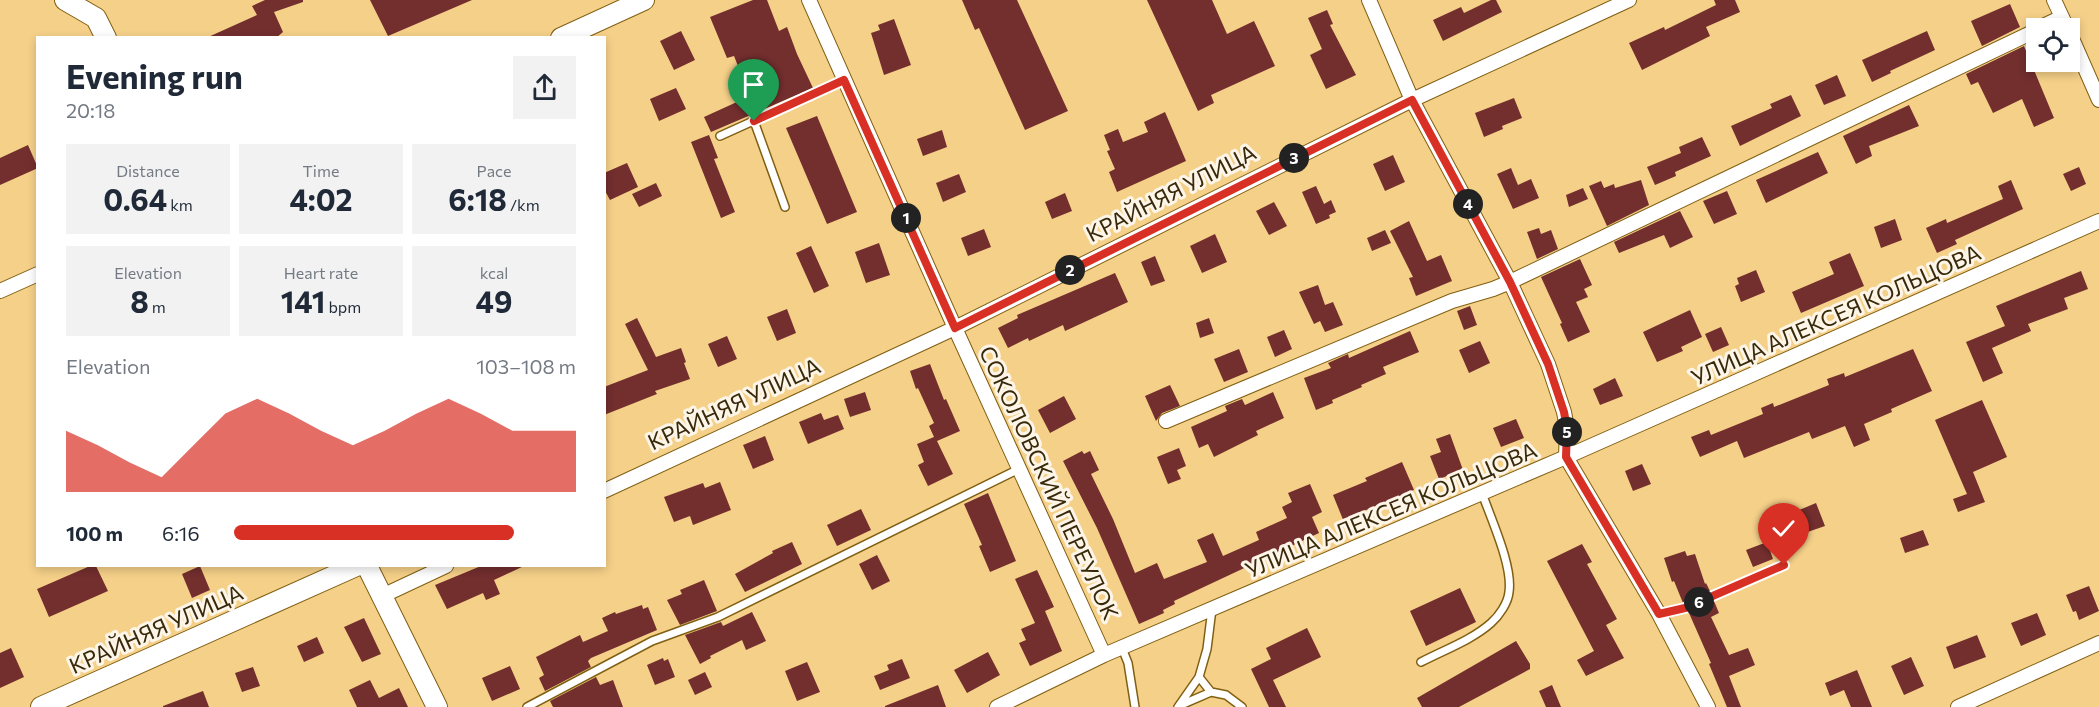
<!DOCTYPE html>
<meta charset="utf-8">
<style>
:root{--surface:#fff;--page:#f2f2f3;--text:#1f2937;--muted:#747a83;--accent:#d93025}
body{margin:0;font-family:Commissioner,sans-serif;background:var(--page);color:var(--text);height:100vh;display:flex;flex-direction:column;font-size:22px;white-space:nowrap}
*{box-sizing:border-box;margin:0}
p{font-size:20px;color:var(--muted)}
.icon{flex:none;width:33px;height:33px;fill:none;stroke:currentColor;stroke-width:2;stroke-linecap:round;stroke-linejoin:round}
.map{position:relative;flex:1;overflow:hidden}
.sheet{position:absolute;left:36px;top:36px;width:570px;height:531px;display:flex;flex-direction:column;background:var(--surface);border-radius:0px;box-shadow:0 3px 9px #0003}
.sheet>*{flex:none}
.controls{position:absolute;left:2026px;top:18px;display:grid;gap:12px}
.controls a{display:grid;place-items:center;width:54px;height:54px;border-radius:0px;background:var(--surface);box-shadow:0 3px 9px #0003;font-size:30px}
.pin{position:absolute;display:grid;place-items:center;width:51px;height:51px;color:#fff;margin:-62px -26px;border-radius:50% 50% 50% 0;rotate:-45deg;box-shadow:0 0 6px #0007}
.pin .icon{rotate:45deg}
.km{position:absolute;width:30px;height:30px;margin:-15px;border-radius:50%;background:#222;color:#fff;font-size:16px;line-height:30px;text-align:center}
.round{display:grid;place-items:center;flex:none;width:63px;height:63px;border-radius:0px;background:var(--page)}
.summary{display:flex;align-items:center;justify-content:space-between;height:102px;padding:0 30px}
h1{font-size:33px;font-weight:700;line-height:45px}
.metrics{display:grid;grid-template-columns:repeat(3,1fr);gap:9px;height:102px;padding:6px 30px}
.metrics div{display:grid;align-content:center;border-radius:0px;background:var(--page);text-align:center}
.metrics b{font-size:30px;font-weight:700}
.metrics small{font-size:16px;font-weight:400}
.metrics p{font-size:16px}
.chart{height:168px;padding:12px 30px}
.chart p{display:flex;justify-content:space-between}
.chart svg{width:100%;height:108px;margin-top:6px;fill:var(--accent);opacity:.7}
ul{padding:0 30px;list-style:none;font-size:20px}
li{display:grid;grid-template-columns:96px 72px 1fr;align-items:center;height:45px}
li i{height:15px;border-radius:8px;background:var(--accent)}
.map>svg:first-child{display:block}
.building{fill:#732e2e}
.lines{fill:none;stroke-linecap:round;stroke-linejoin:round}
.lane-casing{stroke:#815f12;stroke-width:10}
.street-casing{stroke:#815f12;stroke-width:16}
.secondary-casing{stroke:#815f12;stroke-width:22}
.lane{stroke:#fff;stroke-width:7}
.street{stroke:#fff;stroke-width:14}
.secondary{stroke:#fff;stroke-width:20}
.route-casing{stroke:#fff;stroke-width:12}
.route{stroke:#d93025;stroke-width:8}
.labels{text-anchor:middle;stroke-width:6;stroke-linejoin:round;paint-order:stroke}
.street-label{font-size:22px;fill:#38290b;stroke:#fdf5e8}
</style>
<div class="map">
<svg width="2099" height="707" viewBox="0 0 2099 707">
<rect width="100%" height="100%" fill="#f5d089"/>
<path class="building" d="M265,0H303V2L274,12L283,32L276,38H206L257,15L252,6Z
M370,0H472L388,36Z
M753,0H767L779,31L787,27L797,54L813,88L711,132L704,117L750,96L734,56L727,58L710,17Z
M962,0H1017L1068,111L1025,130L979,28L975,30Z
M1147,0H1212L1227,34L1254,21L1275,66L1211,95L1214,103L1198,111Z
M1491,0H1496L1502,12L1443,41L1433,20L1461,7L1464,13Z
M1714,0H1735L1740,12L1706,27L1710,36L1642,70L1629,43L1664,27L1665,30L1716,5Z
M2010,4L2020,27L1982,46L1971,21Z
M1327,10L1333,24L1330,25L1356,75L1326,89L1310,55L1322,49L1308,18Z
M894,19L911,65L884,75L871,33L880,30L878,25Z
M681,31L695,60L674,70L660,41Z
M1927,31L1935,50L1890,71L1891,73L1872,82L1862,60Z
M2024,46L2054,118L2034,127L2022,99L1993,113L1978,82L1971,85L1966,74Z
M1837,75L1846,96L1824,105L1815,85Z
M676,88L686,109L659,121L650,99Z
M1791,95L1801,116L1740,146L1731,126L1772,108L1770,104Z
M1514,98L1522,118L1502,126L1503,129L1484,137L1475,113Z
M1909,105L1919,126L1869,146L1872,156L1856,164L1843,136Z
M1165,112L1186,161L1117,192L1109,172L1115,169L1107,151L1110,150L1104,135L1118,129L1123,142L1148,132L1144,122Z
M817,116L857,212L827,224L786,128Z
M942,130L947,147L923,156L917,139Z
M709,135L718,158L714,159L735,212L721,218L691,142Z
M1702,137L1711,156L1675,172L1676,176L1655,185L1647,167L1681,153L1679,147Z
M28,145L38,168L0,185V158Z
M1818,152L1828,173L1766,203L1756,180Z
M1393,155L1405,182L1385,191L1373,164Z
M627,163L638,187L610,200L604,189V173Z
M2079,167L2086,184L2071,191L2063,174Z
M1511,168L1518,185L1531,179L1539,198L1513,209L1497,174Z
M959,174L966,192L943,202L936,183Z
M1641,180L1649,205L1607,226L1589,186L1601,181L1604,188L1614,184L1615,188Z
M2011,180L2023,209L1955,240L1957,244L1937,253L1926,228L1946,219L1947,223L2003,199L1998,186Z
M656,183L662,196L639,207L632,194Z
M1316,186L1324,204L1331,200L1336,212L1329,215L1330,218L1316,224L1302,192Z
M1583,188L1588,199L1569,207L1566,195Z
M1727,191L1737,214L1714,224L1703,201Z
M1065,193L1072,211L1052,219L1045,202Z
M1274,202L1287,226L1269,235L1256,211Z
M1680,211L1693,237L1670,248L1664,235L1619,253L1614,242Z
M1895,219L1902,240L1881,248L1874,227Z
M1409,221L1427,261L1441,255L1452,281L1416,296L1409,278L1413,277L1390,231Z
M1539,228L1541,234L1551,230L1558,249L1537,259L1527,232Z
M984,229L991,247L968,256L961,238Z
M1385,230L1391,243L1372,251L1367,238Z
M1215,234L1227,262L1202,273L1190,246Z
M879,243L890,275L866,283L855,252Z
M811,246L829,286L814,293L796,253Z
M1850,253L1864,286L1801,313L1792,292L1834,274L1829,262Z
M1155,256L1165,281L1151,286L1141,262Z
M1580,259L1592,285L1584,289L1588,297L1576,302L1590,332L1568,342L1560,324L1562,323L1541,277Z
M1756,270L1765,292L1741,302L1735,286L1739,284L1737,278Z
M2081,271L2088,289L2064,298L2068,309L2028,324L2031,331L1992,348L2003,373L1983,382L1966,342L2005,326L1996,306Z
M1115,273L1128,302L1065,331L1063,325L1029,341L1028,338L1008,348L998,328L1018,318L1017,315Z
M1318,285L1325,305L1333,302L1343,325L1325,332L1320,321L1314,324L1299,292Z
M1470,306L1477,325L1464,330L1457,311Z
M787,309L796,333L777,341L767,317Z
M1690,310L1702,337L1681,347L1683,351L1657,362L1643,332Z
M637,318L656,357L681,348L686,362L684,363L690,379L655,391L657,394L604,415V387L648,370L625,324Z
M1209,318L1214,333L1200,338L1196,323Z
M1721,327L1729,345L1713,352L1705,334Z
M1284,330L1292,349L1275,357L1267,337Z
M1410,331L1419,352L1383,367L1386,374L1361,385L1362,387L1332,400L1333,403L1316,410L1304,378L1331,368L1328,363L1348,354L1349,358Z
M727,336L737,359L718,367L708,344Z
M1480,341L1490,363L1469,373L1459,350Z
M1239,349L1248,372L1224,382L1214,359Z
M1913,349L1932,391L1891,409L1892,412L1864,424L1870,440L1854,447L1845,426L1812,439L1809,432L1744,458L1737,441L1700,457L1691,437L1709,430L1711,435L1763,414L1761,408L1773,403L1774,407L1829,385L1827,379L1844,373L1845,377Z
M930,364L944,400L946,399L960,431L937,441L953,474L928,486L918,465L924,462L917,444L934,437L929,426L934,423L918,388L916,389L910,371Z
M1615,378L1623,396L1600,405L1593,389Z
M1170,385L1180,406L1162,413L1156,421L1145,396Z
M865,392L871,410L850,417L844,399Z
M1273,392L1284,418L1256,431L1258,435L1214,457L1208,444L1199,448L1191,427L1227,411L1225,406L1242,399L1245,405Z
M1064,396L1076,419L1050,433L1038,410Z
M1982,400L2007,457L1973,472L1985,502L1958,512L1953,499L1967,494L1935,420Z
M821,413L824,420L838,415L844,429L808,444L799,422Z
M1516,419L1524,438L1501,447L1493,428Z
M1450,434L1463,470L1439,479L1430,456L1441,452L1436,439Z
M765,436L774,460L753,469L743,445Z
M1179,448L1186,466L1177,470L1181,479L1168,484L1157,457Z
M1082,451L1084,454L1090,451L1099,470L1091,474L1113,519L1135,573L1157,563L1164,579L1207,562L1197,540L1213,533L1223,556L1259,540L1256,532L1287,518L1282,507L1292,502L1288,493L1310,484L1322,512L1312,517L1319,533L1174,601L1175,604L1163,610L1164,613L1139,624L1097,528L1063,461Z
M1402,462L1414,490L1359,513L1360,515L1344,522L1333,495L1367,481L1365,478Z
M1642,464L1651,484L1633,491L1625,471Z
M720,482L731,510L693,525L690,516L674,522L664,497L703,483L705,488Z
M988,493L1016,561L990,572L979,546L982,545L964,504Z
M1816,503L1825,526L1793,537L1785,516Z
M861,509L871,530L837,546L827,525Z
M1923,530L1929,545L1905,553L1900,538Z
M792,542L802,564L745,592L735,574L773,553L772,551Z
M1767,542L1773,559L1753,567L1746,550Z
M1582,544L1592,562L1587,564L1617,619L1606,625L1624,658L1586,676L1577,660L1594,651L1547,561Z
M1685,551L1687,556L1695,554L1705,584L1706,583L1710,591L1683,603L1674,581L1672,582L1664,558Z
M877,555L890,581L872,590L859,564Z
M90,566H96L108,591L49,617L37,589Z
M200,566L210,590L192,598L182,574Z
M481,566H524L494,580L500,594L486,600L483,593L447,609L435,585Z
M1037,570L1054,607L1045,611L1062,651L1030,666L1019,643L1026,640L1021,629L1035,623L1015,579Z
M704,580L717,611L680,625L667,600L682,594L680,590Z
M2089,586L2099,611L2079,620L2076,611L2073,612L2066,595Z
M1460,588L1476,622L1426,646L1410,611Z
M1714,601L1719,613L1711,617L1729,655L1748,648L1755,665L1729,676L1741,707H1727L1709,664L1711,663L1689,613Z
M642,605L643,609L648,607L657,630L591,658L588,661L591,667L545,691L539,678L544,675L536,657L580,635L583,642L608,631L602,618L615,612L616,614Z
M752,612L766,641L746,650L742,640L710,656L711,658L700,664L685,635L721,622L723,626Z
M2037,613L2046,635L2021,646L2011,623Z
M364,618L381,654L362,662L344,627Z
M1307,628L1321,657L1273,680L1286,707H1269L1251,669L1271,659L1266,648Z
M1977,635L1986,657L1954,669L1946,647Z
M317,637L324,653L304,662L297,646Z
M1516,641L1530,664V669L1459,707H1422L1417,698Z
M11,648L24,677L0,688V653Z
M988,652L1000,675L967,693L954,670Z
M1911,657L1924,686L1904,695L1891,666Z
M663,658L664,661L668,659L675,677L655,685L647,665Z
M902,659L910,678L880,690L874,676L889,670L887,665Z
M807,662L820,692L797,701L785,671Z
M510,666L520,689L492,701L482,678Z
M253,667L260,686L242,692L235,673Z
M1857,670L1872,707H1851L1844,690L1830,696L1825,683Z
M705,672L712,687L695,695L688,680Z
M596,677L600,685L613,680L623,707H553L550,701Z
M370,680L379,698L399,688L408,707H357L349,690Z
M938,685L946,707H885V706Z
M1552,685L1561,707H1546L1539,691Z
M203,691L209,707H163V706Z"/>
<g class="lines">
<g class="lane-casing">
<path id="lane" d="M754,121L785,207
M720,136L844,80
M1659,614L1685,608L1784,565
M1122,648L1128,663L1135,707
M1421,662C1444,650 1472,640 1491,623C1499,616 1508,603 1509,592C1513,566 1491,519 1482,493
M1199,677L1211,692L1226,695L1242,707
M1181,705L1211,692
M527,707L652,641L718,617L1019,469
M1178,707L1199,677L1207,649L1212,609"/>
</g>
<g class="street-casing">
<path id="street" d="M809,0L955,328L1104,655
M1369,0L1412,100L1510,282L1548,364L1564,412L1567,428L1566,457L1659,614L1708,707
M2054,0L2067,28
M2039,28L2062,17
M2070,34L2099,100
M0,291L38,274
M1166,421L1452,301L1493,289L1510,282L2037,30
M604,491L955,328L1412,100L1629,0
M382,596L446,566
M997,707L1104,655L1566,457L2099,221
M1958,707L2099,643"/>
</g>
<g class="secondary-casing">
<path id="secondary" d="M65,0L96,18L106,38
M561,38L644,0
M367,566L437,707
M41,707L356,566"/>
</g>
<use href="#lane" class="lane"/>
<use href="#street" class="street"/>
<use href="#secondary" class="secondary"/>
</g>
<g class="lines">
<g class="route-casing">
<path id="route" d="M754,121L844,80L955,328L1412,100L1510,282L1548,364L1564,412L1567,428L1566,457L1659,614L1685,608L1784,565"/>
</g>
<use href="#route" class="route"/>
</g>
<g class="labels">
<g class="street-label">
<text transform="translate(1171 193) rotate(-27)" y="8">КРАЙНЯЯ УЛИЦА</text>
<text transform="translate(1836 315) rotate(-24)" y="8">УЛИЦА АЛЕКСЕЯ КОЛЬЦОВА</text>
<text transform="translate(734 404) rotate(-25)" y="8">КРАЙНЯЯ УЛИЦА</text>
<text transform="translate(1049 483) rotate(65)" y="8">СОКОЛОВСКИЙ ПЕРЕУЛОК</text>
<text transform="translate(1391 510) rotate(-23)" y="8">УЛИЦА АЛЕКСЕЯ КОЛЬЦОВА</text>
<text transform="translate(156 629) rotate(-24)" y="8">КРАЙНЯЯ УЛИЦА</text>
</g>
</g>
</svg>
<div class="controls">
<a><svg class="icon" aria-label="locate" viewBox="0 0 24 24"><circle cx="12" cy="12" r="6"/><path d="M12 2v4M12 18v4M2 12h4M18 12h4"/></svg></a>
</div>
<div class="pin" style="left:754px;top:121px;background:#1e9e55"><svg class="icon" aria-label="arrive" viewBox="0 0 24 24"><path d="M6 21V4h12l-3 4 3 4H6"/></svg></div>
<div class="pin" style="left:1784px;top:565px;background:#d93025"><svg class="icon" aria-label="check" viewBox="0 0 24 24"><path d="M5 12l5 5 9-10"/></svg></div>
<b class="km" style="left:906px;top:218px">1</b>
<b class="km" style="left:1070px;top:270px">2</b>
<b class="km" style="left:1294px;top:158px">3</b>
<b class="km" style="left:1468px;top:204px">4</b>
<b class="km" style="left:1567px;top:432px">5</b>
<b class="km" style="left:1699px;top:602px">6</b>
<section class="sheet">
<div class="summary"><div><h1>Evening run</h1><p>20:18</p></div><a class="round"><svg class="icon" aria-label="share" viewBox="0 0 24 24"><path d="M12 15V3M7 8l5-5 5 5M5 13v7h14v-7"/></svg></a></div>
<div class="metrics">
<div><p>Distance</p><b>0.64<small> km</small></b></div>
<div><p>Time</p><b>4:02</b></div>
<div><p>Pace</p><b>6:18<small> /km</small></b></div>
</div>
<div class="metrics">
<div><p>Elevation</p><b>8<small> m</small></b></div>
<div><p>Heart rate</p><b>141<small> bpm</small></b></div>
<div><p>kcal</p><b>49</b></div>
</div>
<div class="chart"><p><span>Elevation</span>103–108 m</p>
<svg viewBox="0 0 160 44" preserveAspectRatio="none"><path d="M0 44V19L10 25L20 32L30 38L40 25L50 12L60 6L70 12L80 19L90 25L100 19L110 12L120 6L130 12L140 19L150 19L160 19V44z"/></svg>
</div>
<ul>
<li><b>100 m</b>6:16<i style="width:82%"></i></li>
</ul>
</section>
</div>
